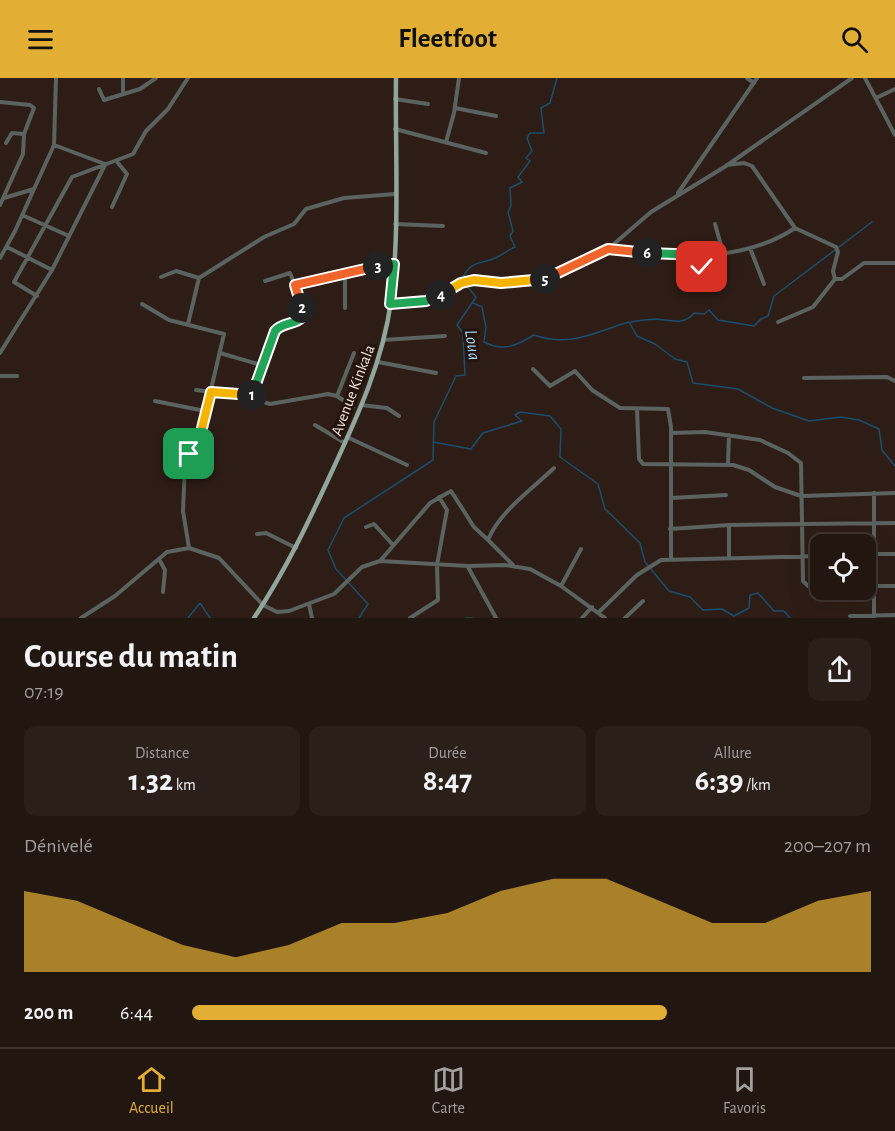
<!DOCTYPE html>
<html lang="fr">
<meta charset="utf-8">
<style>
:root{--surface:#221610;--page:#2a1f19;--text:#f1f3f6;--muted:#a29f9f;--line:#3f3530;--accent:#e2af34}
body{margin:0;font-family:"Alegreya Sans",sans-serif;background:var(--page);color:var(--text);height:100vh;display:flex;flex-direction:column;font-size:22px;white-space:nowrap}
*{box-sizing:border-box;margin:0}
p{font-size:20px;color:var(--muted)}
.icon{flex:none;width:33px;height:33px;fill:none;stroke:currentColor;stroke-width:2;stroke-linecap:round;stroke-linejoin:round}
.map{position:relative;height:540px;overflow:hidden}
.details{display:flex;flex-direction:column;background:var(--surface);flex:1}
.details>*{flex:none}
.fabs{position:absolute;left:810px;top:456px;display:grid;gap:12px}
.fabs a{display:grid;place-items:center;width:66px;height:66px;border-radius:12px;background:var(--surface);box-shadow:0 6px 24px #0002,0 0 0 2px var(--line);font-size:30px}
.pin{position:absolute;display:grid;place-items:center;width:51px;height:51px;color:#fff;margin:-26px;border-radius:12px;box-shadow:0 3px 9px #0006}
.km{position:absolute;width:30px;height:30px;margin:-15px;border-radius:50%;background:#222;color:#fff;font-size:16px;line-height:30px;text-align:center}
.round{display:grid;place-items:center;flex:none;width:63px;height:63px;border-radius:12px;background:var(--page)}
.summary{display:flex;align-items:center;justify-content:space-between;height:102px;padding:0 24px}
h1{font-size:33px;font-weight:700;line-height:45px}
.metrics{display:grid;grid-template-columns:repeat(3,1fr);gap:9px;height:102px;padding:6px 24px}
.metrics div{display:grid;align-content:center;border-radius:12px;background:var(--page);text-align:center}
.metrics b{font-size:30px;font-weight:700}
.metrics small{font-size:16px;font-weight:400}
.metrics p{font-size:16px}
.chart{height:168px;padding:12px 24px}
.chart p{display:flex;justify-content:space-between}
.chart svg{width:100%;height:108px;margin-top:6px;fill:var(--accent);opacity:.7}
ul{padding:0 24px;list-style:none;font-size:20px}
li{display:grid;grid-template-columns:96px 72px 1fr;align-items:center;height:45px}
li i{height:15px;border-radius:8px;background:var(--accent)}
header{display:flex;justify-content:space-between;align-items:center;height:78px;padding:0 24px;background:var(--accent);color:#111;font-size:27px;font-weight:700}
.dock{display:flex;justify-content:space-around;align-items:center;height:84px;border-top:2px solid var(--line);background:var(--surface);font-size:16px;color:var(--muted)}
.dock a{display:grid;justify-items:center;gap:3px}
.dock .selected{color:var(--accent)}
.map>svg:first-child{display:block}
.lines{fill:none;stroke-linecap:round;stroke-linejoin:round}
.stream{stroke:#1a4e6d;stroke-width:1.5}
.minor{stroke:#5a635f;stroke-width:4}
.major{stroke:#92a59c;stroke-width:4.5}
.split-1-casing{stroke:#fff;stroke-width:12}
.split-2-casing{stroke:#fff;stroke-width:12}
.split-3-casing{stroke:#fff;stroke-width:12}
.split-4-casing{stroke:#fff;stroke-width:12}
.split-5-casing{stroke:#fff;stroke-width:12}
.split-6-casing{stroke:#fff;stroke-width:12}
.split-7-casing{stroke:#fff;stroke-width:12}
.split-1{stroke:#f5b400;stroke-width:8}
.split-2{stroke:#22a559;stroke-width:8}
.split-3{stroke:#f0652b;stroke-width:8}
.split-4{stroke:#22a559;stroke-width:8}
.split-5{stroke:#f5b400;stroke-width:8}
.split-6{stroke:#f0652b;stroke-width:8}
.split-7{stroke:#22a559;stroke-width:8}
.labels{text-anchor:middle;stroke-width:6;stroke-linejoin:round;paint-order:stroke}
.street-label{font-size:16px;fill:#f1e4e0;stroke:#24140d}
.water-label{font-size:18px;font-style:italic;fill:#a4d8fd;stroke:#24140d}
</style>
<header><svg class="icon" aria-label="menu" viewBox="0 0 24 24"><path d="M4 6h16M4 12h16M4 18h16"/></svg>Fleetfoot<svg class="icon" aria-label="search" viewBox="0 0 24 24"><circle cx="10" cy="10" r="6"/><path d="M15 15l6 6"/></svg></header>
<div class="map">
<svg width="895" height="540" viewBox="0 0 895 540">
<rect width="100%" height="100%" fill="#2e1d16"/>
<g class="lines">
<path class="stream" d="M465,204L463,199C470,185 477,186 490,182C500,179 506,173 515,169L510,158L513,153L508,134L511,128L510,110L522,104L518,99L530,83L526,80L532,73L527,60L530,55H544L541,30L550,25L557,0
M473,225L482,229L486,249L484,264C503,274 516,268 534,257C570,270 595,254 629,244L637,258L655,266L675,281L687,284L693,305L738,311L772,330L809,343L841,339L859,342L879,351L882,372L895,388
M631,244C639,243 648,241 656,241C670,242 684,248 694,235L704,236L709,232L718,242L754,248L761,241L768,238L774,218L872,144
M433,364L471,371L483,355L522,343L515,337L520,334L550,338L561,351L560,379L598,406L605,431L640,465L645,484L669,513L690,519L703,532L722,531L734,538L749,530L750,517L758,515L774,533H784L790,540
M188,540L200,525L210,540
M359,540L368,526L336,491L328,472L344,440L433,382L434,344L456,298L465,297L463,255L457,247L476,219L467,208
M466,540H472"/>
<path class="minor" d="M747,0L754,5
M865,0L895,57
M99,11L104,22L140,11L156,0
M123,16V0
M876,20L895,11
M395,21L428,26
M0,24L30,27L34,30L24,56L23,76L0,127
M455,30L496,38
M395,51L486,75
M446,64L454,35L459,0
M6,65L12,55L24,56
M54,67L56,0
M727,87L744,85L752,88L795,150L836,169L838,174L833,193L835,201H842L864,185H895
M678,115L757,0
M4,120L34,111
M112,129L127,96L118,85
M22,137L69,158
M395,146L443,148
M715,146L723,174
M7,169L52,192
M750,170L764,206
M608,171C630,172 652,178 674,178C715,179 761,173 795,150
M0,180L15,153L54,67L105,86
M345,196V230
M161,199L176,193L199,200
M701,202L702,177
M265,203L290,195L295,207
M37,218L14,204L72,99L133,76L146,53L168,31L188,0
M142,226L169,242L224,256L201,354L185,385L183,433L189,470
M390,226L426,223L474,202L501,205L534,203L557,198L608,171L651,134L726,88L852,0
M778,244L813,229L835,201
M188,246L199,200L264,159L294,146L306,131L344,120L395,116
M383,262L445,258
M0,275L52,192L105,87
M220,275L261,287
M378,284L436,295
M533,291L550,308L575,293L592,312L620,330L668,331L671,349V481
M0,298H17
M804,300L887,299L895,303
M196,312L245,318L270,326L328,316L337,318L353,329
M337,318L354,275
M251,319L275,253C283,244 294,247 301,240L302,232L295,207L322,199L394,186
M155,323L205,333
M361,327L387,330L399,338
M637,331L639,381L643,386L733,387L749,392L775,409L801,418L895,415
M315,347L345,365
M671,355L705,354L760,362L788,375L801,385L803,503L808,508H820
M347,359L407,387
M728,386L729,357
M874,415V540
M671,420L726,417
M366,449L374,446L393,467
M670,451L729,447L895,445
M257,456L266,455L296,470
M866,476H895
M729,478V447
M159,481L165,492L163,514
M380,483L430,425L451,413L474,449L488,462
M513,487L488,462C499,434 532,411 554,390
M468,489L496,540
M561,508L581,471
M866,508H895
M309,526L312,540
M599,534L637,497L661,482L820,478
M850,538L895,537
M81,540L115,518L167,474L189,470L219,480L263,527L277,534L289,533L334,516L362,489L380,483L468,488L505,487L530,491L561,508L605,540
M410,540L438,522L437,487L447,432L439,419
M582,540L592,529
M625,540L643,523"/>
<path class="major" d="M254,540C286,492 309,443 333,391C358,337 383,283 391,223C400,153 395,72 396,0"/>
</g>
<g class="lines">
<g class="split-1-casing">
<path id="split-1" d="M189,376L201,354L211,314L252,317"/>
</g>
<g class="split-2-casing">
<path id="split-2" d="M252,317L275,253C283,244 294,247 301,240L302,230"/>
</g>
<g class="split-3-casing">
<path id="split-3" d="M302,230L295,207L378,188"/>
</g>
<g class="split-4-casing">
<path id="split-4" d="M378,188L394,186L390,226L426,223L441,217"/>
</g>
<g class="split-5-casing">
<path id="split-5" d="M441,217L461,205L474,202L501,205L545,201"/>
</g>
<g class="split-6-casing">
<path id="split-6" d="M545,201L608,171L647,175"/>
</g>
<g class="split-7-casing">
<path id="split-7" d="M647,175L702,177V189"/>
</g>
<use href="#split-1" class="split-1"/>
<use href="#split-2" class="split-2"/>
<use href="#split-3" class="split-3"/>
<use href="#split-4" class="split-4"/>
<use href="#split-5" class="split-5"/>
<use href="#split-6" class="split-6"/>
<use href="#split-7" class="split-7"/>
</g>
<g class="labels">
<g class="street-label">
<text transform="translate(352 312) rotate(-69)" y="6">Avenue Kinkala</text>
</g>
<g class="water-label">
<text transform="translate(473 267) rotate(82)" y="6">Loua</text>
</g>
</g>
</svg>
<div class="fabs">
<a><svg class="icon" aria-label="locate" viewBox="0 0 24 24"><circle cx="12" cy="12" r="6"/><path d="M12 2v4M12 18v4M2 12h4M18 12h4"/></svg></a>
</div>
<div class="pin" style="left:189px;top:376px;background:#1e9e55"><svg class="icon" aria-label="arrive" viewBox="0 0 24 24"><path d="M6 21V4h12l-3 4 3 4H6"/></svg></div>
<div class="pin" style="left:702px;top:189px;background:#d93025"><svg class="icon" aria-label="check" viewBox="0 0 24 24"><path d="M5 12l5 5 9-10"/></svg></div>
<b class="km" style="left:252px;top:317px">1</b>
<b class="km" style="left:302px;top:230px">2</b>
<b class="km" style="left:378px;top:188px">3</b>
<b class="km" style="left:441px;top:217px">4</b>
<b class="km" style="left:545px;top:201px">5</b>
<b class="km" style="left:647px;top:175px">6</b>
</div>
<section class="details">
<div class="summary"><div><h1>Course du matin</h1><p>07:19</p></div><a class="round"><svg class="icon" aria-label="share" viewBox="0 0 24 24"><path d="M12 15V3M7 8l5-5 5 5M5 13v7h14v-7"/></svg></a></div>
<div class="metrics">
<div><p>Distance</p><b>1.32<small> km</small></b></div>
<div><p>Durée</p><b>8:47</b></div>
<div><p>Allure</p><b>6:39<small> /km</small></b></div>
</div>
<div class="chart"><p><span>Dénivelé</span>200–207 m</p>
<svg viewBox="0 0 160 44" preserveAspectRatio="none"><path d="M0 44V11L10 15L20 24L30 33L40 38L50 33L60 24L70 24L80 20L90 11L100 6L110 6L120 15L130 24L140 24L150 15L160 11V44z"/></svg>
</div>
<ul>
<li><b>200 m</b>6:44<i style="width:70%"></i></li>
</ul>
</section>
<nav class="dock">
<a class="selected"><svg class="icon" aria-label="home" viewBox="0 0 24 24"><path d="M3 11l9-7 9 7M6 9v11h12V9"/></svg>Accueil</a>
<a><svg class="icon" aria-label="map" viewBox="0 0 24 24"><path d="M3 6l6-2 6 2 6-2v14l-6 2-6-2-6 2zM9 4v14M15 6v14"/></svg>Carte</a>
<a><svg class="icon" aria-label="saved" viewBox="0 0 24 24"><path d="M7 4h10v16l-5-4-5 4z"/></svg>Favoris</a>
</nav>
